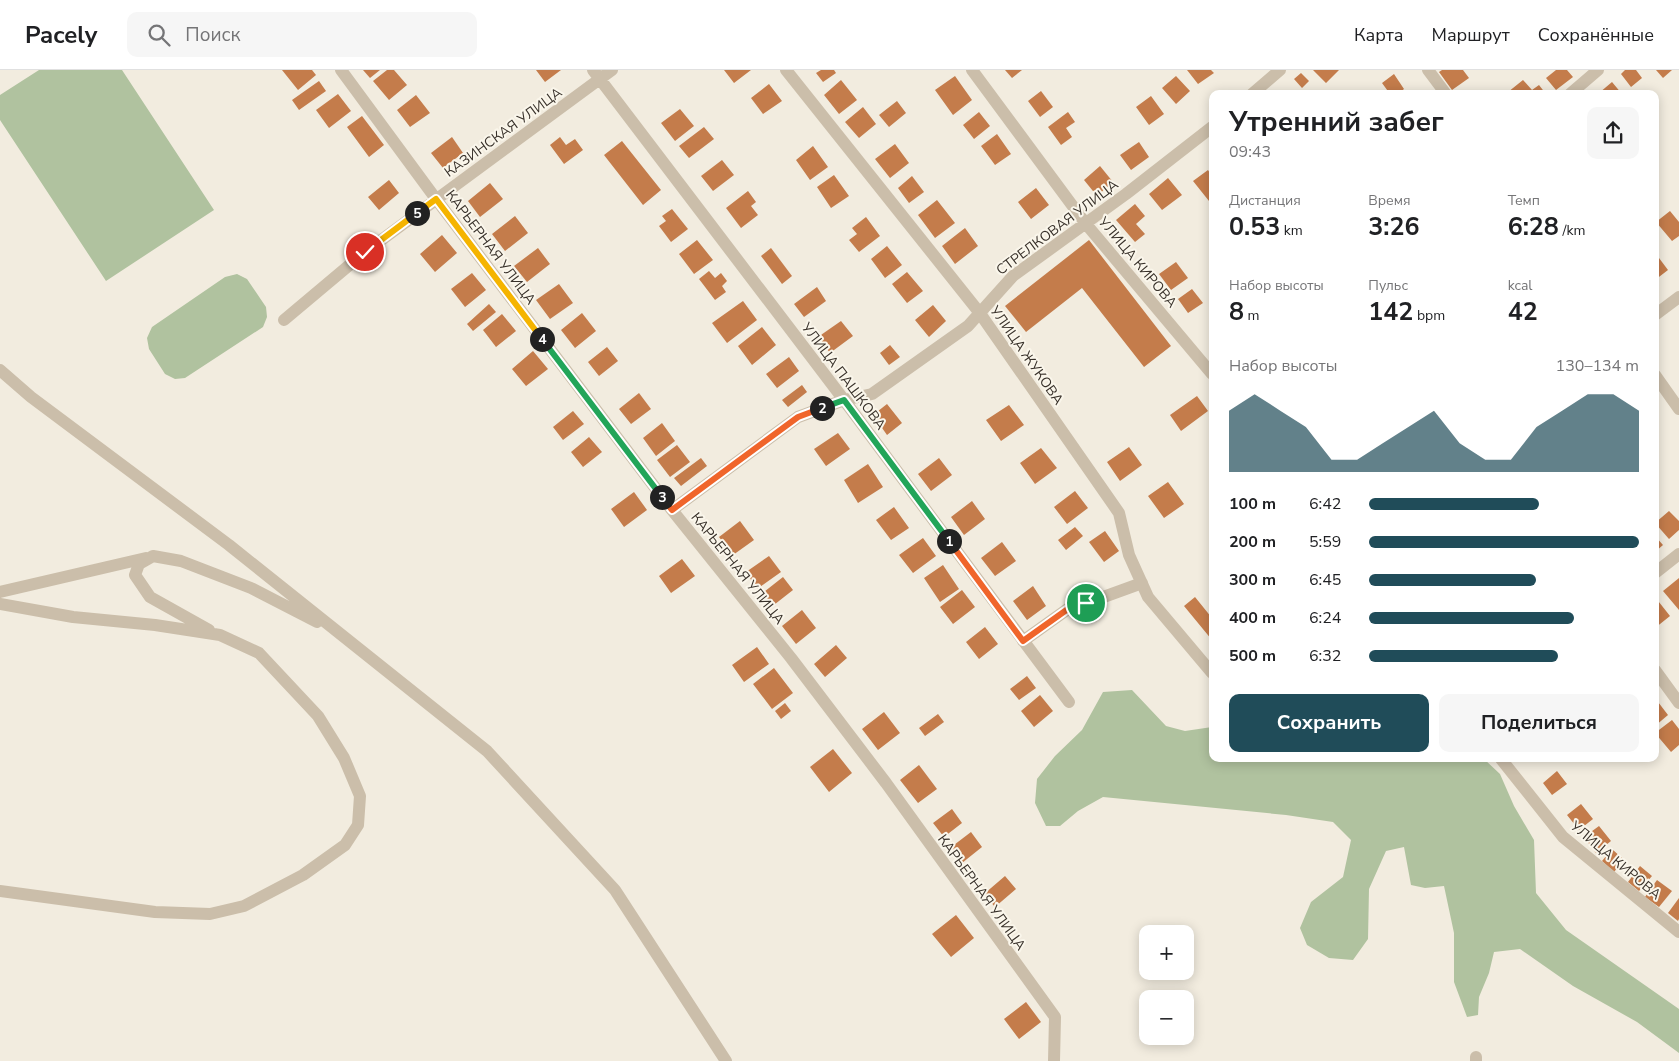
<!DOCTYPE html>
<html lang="ru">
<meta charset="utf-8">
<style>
:root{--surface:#fff;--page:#f6f6f6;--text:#202124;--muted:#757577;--line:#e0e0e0;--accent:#204c59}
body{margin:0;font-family:"Nunito Sans",sans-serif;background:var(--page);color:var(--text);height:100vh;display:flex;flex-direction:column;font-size:19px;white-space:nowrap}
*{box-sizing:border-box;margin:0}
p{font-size:16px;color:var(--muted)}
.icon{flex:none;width:28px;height:28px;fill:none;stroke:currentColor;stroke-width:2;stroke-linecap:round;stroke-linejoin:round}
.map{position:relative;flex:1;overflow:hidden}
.side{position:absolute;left:1209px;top:20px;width:450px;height:672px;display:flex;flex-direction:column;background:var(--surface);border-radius:10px;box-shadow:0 2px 12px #0003}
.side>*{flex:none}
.tools{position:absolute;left:1139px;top:855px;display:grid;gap:10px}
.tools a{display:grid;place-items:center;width:55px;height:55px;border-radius:10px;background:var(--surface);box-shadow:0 2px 12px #0003;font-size:25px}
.pin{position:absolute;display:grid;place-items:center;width:42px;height:42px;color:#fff;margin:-21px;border:2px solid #fff;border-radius:50%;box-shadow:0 1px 5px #0007}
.km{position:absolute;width:25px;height:25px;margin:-12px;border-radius:50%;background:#222;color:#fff;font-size:14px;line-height:25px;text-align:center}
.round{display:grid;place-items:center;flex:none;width:52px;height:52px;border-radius:10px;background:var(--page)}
.headline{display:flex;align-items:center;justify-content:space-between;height:85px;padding:0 20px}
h1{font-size:28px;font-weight:700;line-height:38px}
.metrics{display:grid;grid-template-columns:repeat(3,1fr);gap:8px;height:85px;padding:5px 20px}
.metrics div{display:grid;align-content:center}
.metrics b{font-size:25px;font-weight:700}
.metrics small{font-size:14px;font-weight:400}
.metrics p{font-size:14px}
.chart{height:140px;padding:10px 20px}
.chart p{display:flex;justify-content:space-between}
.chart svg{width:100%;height:90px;margin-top:5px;fill:var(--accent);opacity:.7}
.cta{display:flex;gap:10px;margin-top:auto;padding:10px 20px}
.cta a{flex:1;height:58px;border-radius:10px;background:var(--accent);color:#fff;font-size:20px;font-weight:700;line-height:58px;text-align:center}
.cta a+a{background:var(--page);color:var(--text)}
ul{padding:0 20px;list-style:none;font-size:16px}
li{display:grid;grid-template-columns:80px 60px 1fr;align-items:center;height:38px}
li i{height:12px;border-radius:6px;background:var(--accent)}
header{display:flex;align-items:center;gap:30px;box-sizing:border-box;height:70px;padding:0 25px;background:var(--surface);border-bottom:1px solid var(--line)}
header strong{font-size:24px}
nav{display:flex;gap:28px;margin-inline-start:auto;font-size:18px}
.search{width:350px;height:45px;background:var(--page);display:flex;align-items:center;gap:12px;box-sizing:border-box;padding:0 18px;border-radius:10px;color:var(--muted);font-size:19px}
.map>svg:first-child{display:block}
.green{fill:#b0c29f}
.building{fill:#c47c4b}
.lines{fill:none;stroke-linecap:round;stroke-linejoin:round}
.minor{stroke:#cbbeaa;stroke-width:12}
.split-1-casing{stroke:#fff;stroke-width:10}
.split-2-casing{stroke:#fff;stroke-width:10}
.split-3-casing{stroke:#fff;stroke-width:10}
.split-4-casing{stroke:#fff;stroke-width:10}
.split-5-casing{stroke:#fff;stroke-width:10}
.split-6-casing{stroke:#fff;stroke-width:10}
.split-1{stroke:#f0652b;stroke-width:6}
.split-2{stroke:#22a559;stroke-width:6}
.split-3{stroke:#f0652b;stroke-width:6}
.split-4{stroke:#22a559;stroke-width:6}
.split-5{stroke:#f5b400;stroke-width:6}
.split-6{stroke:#f5b400;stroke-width:6}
.labels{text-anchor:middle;stroke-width:4;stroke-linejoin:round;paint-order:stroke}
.street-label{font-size:14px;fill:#38312a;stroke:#faf6eb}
</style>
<header>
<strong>Pacely</strong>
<div class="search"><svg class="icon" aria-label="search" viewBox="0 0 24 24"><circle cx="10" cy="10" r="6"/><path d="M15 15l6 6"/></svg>Поиск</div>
<nav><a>Карта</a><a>Маршрут</a><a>Сохранённые</a></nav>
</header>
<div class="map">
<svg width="1679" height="991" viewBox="0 0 1679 991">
<rect width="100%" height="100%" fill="#f2ecdf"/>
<path class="green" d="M39,0H122L214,140L106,211L0,50V25Z
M237,204L247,209L266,237L267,247L263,257L185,308L175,309L165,304L149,279L147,268L152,257L225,207Z
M1132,620L1166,656L1185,661L1212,657V689H1484L1500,704L1514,736L1534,770L1536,823L1566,860L1679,939V983L1637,952L1573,916L1520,879L1494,882L1489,903L1479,927L1478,945L1467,947L1454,912V863L1444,816L1425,818L1411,815L1404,777L1386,781L1369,819L1368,869L1353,890L1329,888L1307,875L1300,858L1311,832L1343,807L1351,770L1333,752L1286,745L1103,727L1078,741L1060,756H1046L1035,733L1037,709L1055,686L1082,660L1103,622Z"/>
<path class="building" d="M282,0H312L316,5L298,20Z
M363,0H380L370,8Z
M387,0H394L407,15L389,30L373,11Z
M536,0H561L545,12Z
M724,0H751L734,13Z
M821,0H834L836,3L823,12L816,3Z
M1005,0H1022L1012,8Z
M1187,0H1211L1214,3L1198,14Z
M1313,0H1339L1326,13Z
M1442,0H1463L1469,8L1452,20L1439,2Z
M1556,0H1567L1573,7L1556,20L1546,8Z
M1625,0H1636L1642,8L1631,17L1621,4Z
M1656,0H1672L1663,8Z
M1301,3L1309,11L1302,18L1294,9Z
M1394,4L1404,19L1398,24H1390L1382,13Z
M955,6L972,30L953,45L935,20Z
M1176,6L1190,21L1176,34L1162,18Z
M841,10L857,30L839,44L824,25Z
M1523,10L1532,20L1539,15L1546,24H1509L1508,22Z
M319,11L326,21L299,40L292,30Z
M1612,12L1622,24H1600L1599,23Z
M769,14L782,31L763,44L751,28Z
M1041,21L1053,37L1040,47L1028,31Z
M338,24L351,41L329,58L316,40Z
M416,25L430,43L410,57L397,40Z
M1151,26L1164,44L1149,55L1136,37Z
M897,31L906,43L889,57L879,45Z
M863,37L876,54L859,68L845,52Z
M680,39L694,56L675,71L661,53Z
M979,42L990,56L974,69L963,55Z
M1068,42L1075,52L1066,58L1072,67L1061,75L1048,57Z
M362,46L384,75L369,87L347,57Z
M704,57L714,69L689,88L679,76Z
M997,64L1011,84L995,95L981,76Z
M452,67L463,83L443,98L431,83Z
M560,67L566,75L575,69L583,80L564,94L550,75Z
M622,71L661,120L643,135L604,85Z
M1139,72L1149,87L1131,100L1120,85Z
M895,74L909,93L890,108L875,89Z
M813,76L828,97L810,110L796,90Z
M722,90L734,105L713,121L701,106Z
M1100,96L1113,112L1097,126L1084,110Z
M1208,100L1212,106V128L1209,131L1193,111Z
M834,105L849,126L831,138L817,117Z
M912,106L924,122L909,133L898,118Z
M1168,108L1182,125L1162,140L1149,124Z
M389,110L399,123L379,140L368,127Z
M490,113L503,129L480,147L468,131Z
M1036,118L1049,135L1031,149L1018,132Z
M748,121L756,132L751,136L758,145L741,158L726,138Z
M937,130L955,153L935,168L918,145Z
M1135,134L1145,146L1136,154L1145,164L1135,172L1116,150Z
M672,139L688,159L671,172L659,156L666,151L662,146Z
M1670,141L1679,152V166L1672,171L1656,152Z
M515,146L528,163L505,181L492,164Z
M866,147L880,166L859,182L849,170L857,164L852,158Z
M965,158L978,176L955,194L942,176Z
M442,165L457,183L435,202L420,184Z
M697,170L713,190L694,204L679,184Z
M1089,170L1171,276L1144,297L1082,218L1026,262L1005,236Z
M887,176L902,195L885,208L871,189Z
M538,178L550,194L527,212L514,196Z
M771,178L792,206L782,214L761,186Z
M1656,184L1668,200L1655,210V185Z
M1176,192L1188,208L1171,220L1159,204Z
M709,201L715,208L721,203L727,211L722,216L726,222L715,230L699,209Z
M907,202L923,221L907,233L892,214Z
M472,203L486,220L465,237L451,219Z
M559,214L573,233L550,249L536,230Z
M817,217L826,231L804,247L794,234Z
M1192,219L1203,233L1188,243L1178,229Z
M743,231L757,250L727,273L712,253Z
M489,234L496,242L473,261L467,254Z
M933,235L946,251L929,267L915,250Z
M582,243L596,261L575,278L561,260Z
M502,244L516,261L496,277L483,260Z
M841,251L853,266L830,283L818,267Z
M762,257L776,275L752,295L738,276Z
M890,275L900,287L889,295L880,283Z
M607,277L618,291L599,306L588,292Z
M533,281L548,299L526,316L512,299Z
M789,287L799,301L777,318L766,304Z
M802,315L807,322L788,337L782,330Z
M639,323L651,339L631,354L619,339Z
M1197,326L1208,341L1181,361L1170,345Z
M887,334L902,353L887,365L873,345Z
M1009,335L1024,355L1001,371L986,350Z
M573,341L584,354L563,370L553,357Z
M662,353L675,371L656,386L643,368Z
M838,363L850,379L826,396L814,379Z
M589,367L602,382L583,397L571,382Z
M677,375L690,392L670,407L657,390Z
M1129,377L1142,395L1120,411L1107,392Z
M1041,378L1057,398L1035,414L1020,393Z
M701,388L707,396L681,416L674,408Z
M939,388L952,405L931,421L918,404Z
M868,394L883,417L858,433L844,410Z
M1168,412L1184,434L1164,448L1148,426Z
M1075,421L1088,438L1067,454L1054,437Z
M634,422L647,440L624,457L611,439Z
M972,431L985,449L964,465L951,447Z
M894,437L909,458L891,470L876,450Z
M1669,441L1679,451V460L1669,469L1655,453Z
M740,451L754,470L733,485L719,467Z
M1075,457L1083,466L1066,480L1058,470Z
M1105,461L1119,481L1104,492L1089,472Z
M1655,466L1663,475L1655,482Z
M923,468L936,486L913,503L899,485Z
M1002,472L1016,491L995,506L981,488Z
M769,486L781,502L757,519L746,502Z
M682,489L695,506L671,523L659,506Z
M943,495L959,519L940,532L924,508Z
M783,507L793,520L770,538L760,525Z
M1679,508V540L1663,521Z
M1033,516L1046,536L1027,550L1013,531Z
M962,520L975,537L953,554L940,537Z
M1195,527L1212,548V570L1184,536Z
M1655,527L1670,546L1655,558Z
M802,540L816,558L796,574L782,556Z
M985,557L998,574L979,589L966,572Z
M836,575L847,588L825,607L814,594Z
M757,577L769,594L744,612L732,595Z
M774,598L793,623L772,639L753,614Z
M1027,606L1036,618L1019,630L1010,619Z
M1040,625L1053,641L1034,657L1021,641Z
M1655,628L1668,645L1655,656Z
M785,633L791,641L781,649L775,641Z
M884,642L900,663L878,680L862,659Z
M938,644L944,652L925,666L919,658Z
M1672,650L1679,659V675L1671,682L1655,663Z
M833,679L852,703L829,722L810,697Z
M919,695L937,719L918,733L900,710Z
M1557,701L1567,714L1552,725L1543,713Z
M1581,734L1593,749L1579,760L1567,745Z
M952,739L962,753L944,767L933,753Z
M1599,756L1611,771L1596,783L1584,767Z
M971,762L982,777L962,793L950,778Z
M1612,779L1624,790L1614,802L1602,791Z
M1640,796L1652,806L1639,821L1628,812Z
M1005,806L1016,819L995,837L984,824Z
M1657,810L1672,821L1659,837L1645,827Z
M1679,828V849L1678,851L1668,843Z
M956,845L974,868L951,887L932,864Z
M1026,932L1041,952L1019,969L1004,949Z"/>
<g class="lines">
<path class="minor" d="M341,0L436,129L672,440L791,588L886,713L1055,947L1054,991
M593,0L844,330L1069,632
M786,0L979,242L1119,443L1129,485L1148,527L1212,603
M972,0L1086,154L1212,304
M1428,0L1446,24
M1252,24L1280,0
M1570,24L1598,0
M1655,245L1679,227
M284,250L365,182L612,0
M0,300L31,327L229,475L487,681L615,820L726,991
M1655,305L1679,339
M672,440L798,347L844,330L872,324L968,256L1013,206L1126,124L1212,57
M1655,503L1679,484
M0,522L146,488
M0,534L73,547L155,555L220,565L259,583L318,646L344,688L360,726L358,755L345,775L303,805L244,836L210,844L155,842L0,821
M209,560L150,527L135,505L139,494L153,486L181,491L251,518L317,552
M1023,571L1072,536L1087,533L1142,513
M1655,600L1679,633
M1501,689L1563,767L1679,862
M1476,987V991"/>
</g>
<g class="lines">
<g class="split-1-casing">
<path id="split-1" d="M949,471L1023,571L1072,536L1086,533"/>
</g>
<g class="split-2-casing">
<path id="split-2" d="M822,338L844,330L949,471"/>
</g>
<g class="split-3-casing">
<path id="split-3" d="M662,427L672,440L798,347L822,338"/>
</g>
<g class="split-4-casing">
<path id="split-4" d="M542,269L662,427"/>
</g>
<g class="split-5-casing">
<path id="split-5" d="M417,143L436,129L542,269"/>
</g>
<g class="split-6-casing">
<path id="split-6" d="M365,182L417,143"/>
</g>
<use href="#split-1" class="split-1"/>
<use href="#split-2" class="split-2"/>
<use href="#split-3" class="split-3"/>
<use href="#split-4" class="split-4"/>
<use href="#split-5" class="split-5"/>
<use href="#split-6" class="split-6"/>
</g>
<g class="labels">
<g class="street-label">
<text transform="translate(503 62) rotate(-36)" y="5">КАЗИНСКАЯ УЛИЦА</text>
<text transform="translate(1057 157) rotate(-37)" y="5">СТРЕЛКОВАЯ УЛИЦА</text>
<text transform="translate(491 177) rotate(53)" y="5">КАРЬЕРНАЯ УЛИЦА</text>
<text transform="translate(1138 192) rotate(50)" y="5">УЛИЦА КИРОВА</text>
<text transform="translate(1027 285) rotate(55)" y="5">УЛИЦА ЖУКОВА</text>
<text transform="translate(844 306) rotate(53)" y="5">УЛИЦА ПАШКОВА</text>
<text transform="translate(738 498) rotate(51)" y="5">КАРЬЕРНАЯ УЛИЦА</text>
<text transform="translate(1616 790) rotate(40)" y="5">УЛИЦА КИРОВА</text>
<text transform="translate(982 822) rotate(54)" y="5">КАРЬЕРНАЯ УЛИЦА</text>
</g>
</g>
</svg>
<div class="tools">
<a>+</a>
<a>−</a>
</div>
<div class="pin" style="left:1086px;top:533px;background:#1e9e55"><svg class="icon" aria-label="arrive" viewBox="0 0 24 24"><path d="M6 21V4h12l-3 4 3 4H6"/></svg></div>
<div class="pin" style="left:365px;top:182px;background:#d93025"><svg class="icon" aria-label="check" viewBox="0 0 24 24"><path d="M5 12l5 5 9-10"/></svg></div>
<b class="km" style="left:949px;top:471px">1</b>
<b class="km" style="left:822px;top:338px">2</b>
<b class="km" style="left:662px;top:427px">3</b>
<b class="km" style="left:542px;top:269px">4</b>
<b class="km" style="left:417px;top:143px">5</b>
<section class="side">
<div class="headline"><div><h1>Утренний забег</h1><p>09:43</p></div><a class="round"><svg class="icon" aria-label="share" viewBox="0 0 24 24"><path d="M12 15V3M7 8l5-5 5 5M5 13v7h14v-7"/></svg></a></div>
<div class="metrics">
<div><p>Дистанция</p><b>0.53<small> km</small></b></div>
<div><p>Время</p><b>3:26</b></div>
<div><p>Темп</p><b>6:28<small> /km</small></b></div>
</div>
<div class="metrics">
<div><p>Набор высоты</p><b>8<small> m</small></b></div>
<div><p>Пульс</p><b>142<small> bpm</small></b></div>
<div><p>kcal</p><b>42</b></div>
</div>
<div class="chart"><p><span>Набор высоты</span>130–134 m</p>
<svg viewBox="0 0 160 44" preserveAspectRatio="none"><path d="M0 44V14L10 6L20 14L30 22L40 38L50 38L60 30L70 22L80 14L90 30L100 38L110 38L120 22L130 14L140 6L150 6L160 14V44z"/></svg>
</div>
<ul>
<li><b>100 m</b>6:42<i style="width:63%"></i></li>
<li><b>200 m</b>5:59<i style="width:100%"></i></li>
<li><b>300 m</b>6:45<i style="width:62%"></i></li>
<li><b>400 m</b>6:24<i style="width:76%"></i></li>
<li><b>500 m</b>6:32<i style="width:70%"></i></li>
</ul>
<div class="cta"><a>Сохранить</a><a>Поделиться</a></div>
</section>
</div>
